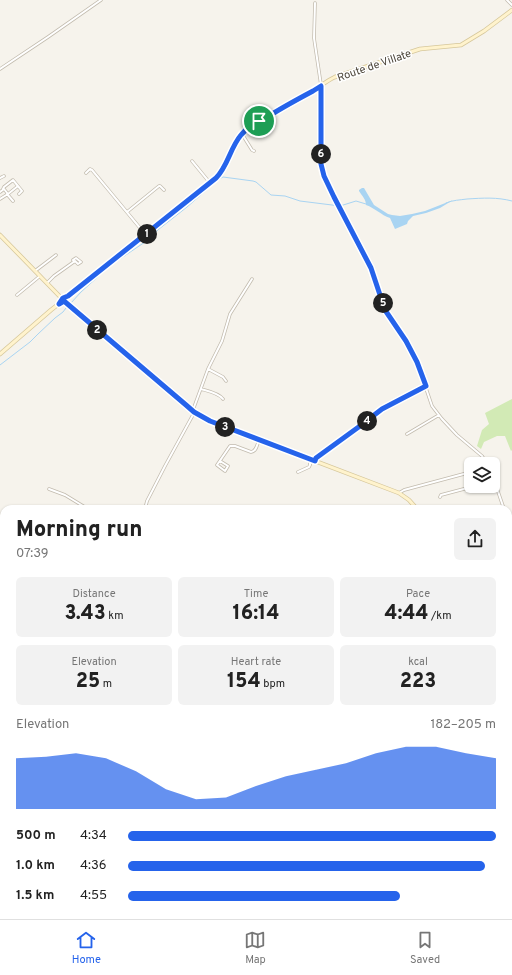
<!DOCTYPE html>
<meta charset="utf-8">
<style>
:root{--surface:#fff;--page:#f2f2f2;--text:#222;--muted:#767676;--line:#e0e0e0;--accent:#2563eb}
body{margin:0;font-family:Overpass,sans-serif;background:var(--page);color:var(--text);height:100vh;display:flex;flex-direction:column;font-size:15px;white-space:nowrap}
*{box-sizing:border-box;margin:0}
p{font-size:13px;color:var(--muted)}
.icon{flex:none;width:22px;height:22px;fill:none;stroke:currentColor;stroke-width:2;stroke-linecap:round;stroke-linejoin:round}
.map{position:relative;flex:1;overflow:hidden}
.side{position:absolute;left:0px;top:505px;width:512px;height:414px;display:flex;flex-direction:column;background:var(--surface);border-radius:12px 12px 0 0;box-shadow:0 1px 3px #0004}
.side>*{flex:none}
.controls{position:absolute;left:464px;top:457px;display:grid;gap:8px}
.controls a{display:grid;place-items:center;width:36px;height:36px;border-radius:6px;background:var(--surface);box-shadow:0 1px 3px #0004;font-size:20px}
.pin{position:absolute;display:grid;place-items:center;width:34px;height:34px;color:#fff;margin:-17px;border:2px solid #fff;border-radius:50%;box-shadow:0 1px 4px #0007}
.km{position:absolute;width:20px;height:20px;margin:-10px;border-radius:50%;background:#222;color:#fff;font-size:11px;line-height:20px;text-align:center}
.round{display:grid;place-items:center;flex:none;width:42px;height:42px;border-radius:6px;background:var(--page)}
.overview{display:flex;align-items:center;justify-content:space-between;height:68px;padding:0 16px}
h1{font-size:22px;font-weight:800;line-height:30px}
.stats{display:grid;grid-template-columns:repeat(3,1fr);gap:6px;height:68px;padding:4px 16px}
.stats div{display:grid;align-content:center;border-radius:6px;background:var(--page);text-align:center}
.stats b{font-size:20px;font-weight:800}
.stats small{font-size:11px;font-weight:400}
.stats p{font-size:11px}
.chart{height:112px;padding:8px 16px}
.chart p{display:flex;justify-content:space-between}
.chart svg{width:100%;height:72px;margin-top:4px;fill:var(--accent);opacity:.7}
ul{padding:0 16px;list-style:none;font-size:13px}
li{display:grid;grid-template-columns:64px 48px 1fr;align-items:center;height:30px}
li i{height:10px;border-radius:5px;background:var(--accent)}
.menu{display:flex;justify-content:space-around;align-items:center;height:56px;border-top:1px solid var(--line);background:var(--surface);font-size:11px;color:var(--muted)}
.menu a{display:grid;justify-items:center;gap:2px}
.menu .on{color:var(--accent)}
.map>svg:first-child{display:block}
.green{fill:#d2eab5}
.water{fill:#a9d4f2}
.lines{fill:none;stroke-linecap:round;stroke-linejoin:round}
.stream{stroke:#a9d4f2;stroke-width:1}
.street-casing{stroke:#c2bbae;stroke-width:3.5}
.secondary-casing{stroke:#d6c79b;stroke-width:4.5}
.street{stroke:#fff;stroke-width:2}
.secondary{stroke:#fff3cd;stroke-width:3}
.route-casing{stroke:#fff;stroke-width:8}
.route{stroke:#2563eb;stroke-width:5}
.labels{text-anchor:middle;stroke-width:3;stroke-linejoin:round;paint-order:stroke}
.street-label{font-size:11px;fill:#4b4439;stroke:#fff}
</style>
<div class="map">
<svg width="512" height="919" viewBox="0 0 512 919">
<rect width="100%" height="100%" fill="#f6f3ec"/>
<path class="green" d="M512,399V450L511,451L505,436H497L484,442L481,449L477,446L482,430L489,424L485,413Z"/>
<path class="water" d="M362,188H364L374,205L388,214L392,215L400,216L412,214L425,211L453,200L440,208L426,213L413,216L408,221L407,224L395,229L390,218C381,215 375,208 366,205C366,199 362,196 359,191V190Z"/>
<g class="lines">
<path class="stream" d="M446,203C453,200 460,200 467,199C483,198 497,197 512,201
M71,303L81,292L111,265L145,242L159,229L187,207L219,179L223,177L253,181L256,182L271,195L285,196L300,201L340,206L356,201L366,204
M0,365L30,342L38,334L55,318L63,312L66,308
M0,535L4,536"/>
<g class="street-casing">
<path id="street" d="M507,0L512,5
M315,3L314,38L321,85V165L324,176L334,197L371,268L385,310L406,341L417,362L432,406L442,419L457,435L482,456L487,464
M0,69L48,37L101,0
M242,134L252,150L254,151
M192,161L210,183
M86,173L90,169L92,170L145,234
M0,178L4,176
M3,189L4,187L13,180L22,191L19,194
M0,192L4,189L8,194L0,199
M7,194L13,201
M8,194L18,186
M127,212L159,186H160L164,190
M35,271L56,255
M47,283L54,276L75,261L78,264L81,262L76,258L73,260L74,262
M17,295L40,276
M208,369L223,377L226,381
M201,389C208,391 219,393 223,399
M407,434L439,415
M220,461L228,466L225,471L217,465L230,446H235L251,452C257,451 257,444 259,440
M315,461L316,458L360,426L383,409L426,386
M298,472L309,467L310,465V460
M493,477L504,509
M49,489L65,495L88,509
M399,493L404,490L471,472
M440,497L441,495L475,486
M145,509L147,501L165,466L194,413L193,410L208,369L222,341L230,314L252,279
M508,521L512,540
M508,606L512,607
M508,621L512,620
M508,865L512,866
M0,884L4,885
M31,919L32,915"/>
</g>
<g class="secondary-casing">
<path id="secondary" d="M0,235L73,310L194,412L210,421L399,493L409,500L417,509
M59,304L63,298L68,296L216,178C228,167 230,148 240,135C247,127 258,121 268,116C282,108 297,100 311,92C320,87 326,81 335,77L420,49L461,45L484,31L512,10
M0,354L51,310L60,303
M508,687L512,695
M508,767L512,764
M363,919L370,915"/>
</g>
<use href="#street" class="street"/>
<use href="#secondary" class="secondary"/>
</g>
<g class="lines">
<g class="route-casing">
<path id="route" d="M321,86V164L324,176L334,197L371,268L385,310L406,341L417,362L426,386L382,409L360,426L316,458L315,461L210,421L194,412L186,405L64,301L59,304L63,298L68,296L216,178C228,166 230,148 241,135C248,126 259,121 269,116C283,107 298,99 313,91Z"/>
</g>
<use href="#route" class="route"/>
</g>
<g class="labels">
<g class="street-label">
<text transform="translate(374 65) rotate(-19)" y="4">Route de Villate</text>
</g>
</g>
</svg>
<div class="controls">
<a><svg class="icon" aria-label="layers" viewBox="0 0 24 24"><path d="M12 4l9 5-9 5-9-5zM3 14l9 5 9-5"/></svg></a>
</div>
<div class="pin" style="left:259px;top:121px;background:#1e9e55"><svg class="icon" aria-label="arrive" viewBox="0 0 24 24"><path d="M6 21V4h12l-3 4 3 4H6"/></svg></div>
<b class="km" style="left:147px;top:234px">1</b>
<b class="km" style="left:97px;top:330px">2</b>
<b class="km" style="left:225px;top:427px">3</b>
<b class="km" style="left:367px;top:421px">4</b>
<b class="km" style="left:383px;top:303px">5</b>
<b class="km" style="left:321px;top:154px">6</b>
<section class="side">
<div class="overview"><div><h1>Morning run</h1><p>07:39</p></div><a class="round"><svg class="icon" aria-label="share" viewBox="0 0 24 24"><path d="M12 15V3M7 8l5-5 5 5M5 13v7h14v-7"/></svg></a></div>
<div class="stats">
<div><p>Distance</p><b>3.43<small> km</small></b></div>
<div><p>Time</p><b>16:14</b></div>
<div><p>Pace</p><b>4:44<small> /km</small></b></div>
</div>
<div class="stats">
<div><p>Elevation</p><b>25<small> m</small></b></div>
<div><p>Heart rate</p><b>154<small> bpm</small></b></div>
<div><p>kcal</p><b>223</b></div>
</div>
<div class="chart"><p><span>Elevation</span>182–205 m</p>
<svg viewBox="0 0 160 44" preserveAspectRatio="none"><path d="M0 44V13L10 12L20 10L30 13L40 21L50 32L60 38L70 37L80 30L90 24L100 20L110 16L120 10L130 6L140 6L150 10L160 13V44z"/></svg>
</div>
<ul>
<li><b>500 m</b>4:34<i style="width:100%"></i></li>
<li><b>1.0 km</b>4:36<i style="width:97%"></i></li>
<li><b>1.5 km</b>4:55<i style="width:74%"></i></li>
</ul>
</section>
</div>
<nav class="menu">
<a class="on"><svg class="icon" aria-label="home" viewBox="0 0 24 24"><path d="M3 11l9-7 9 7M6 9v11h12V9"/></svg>Home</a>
<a><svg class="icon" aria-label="map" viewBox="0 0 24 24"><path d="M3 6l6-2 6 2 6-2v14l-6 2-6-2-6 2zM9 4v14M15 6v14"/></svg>Map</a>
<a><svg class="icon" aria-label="saved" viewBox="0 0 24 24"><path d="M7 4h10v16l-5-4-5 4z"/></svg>Saved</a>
</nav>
